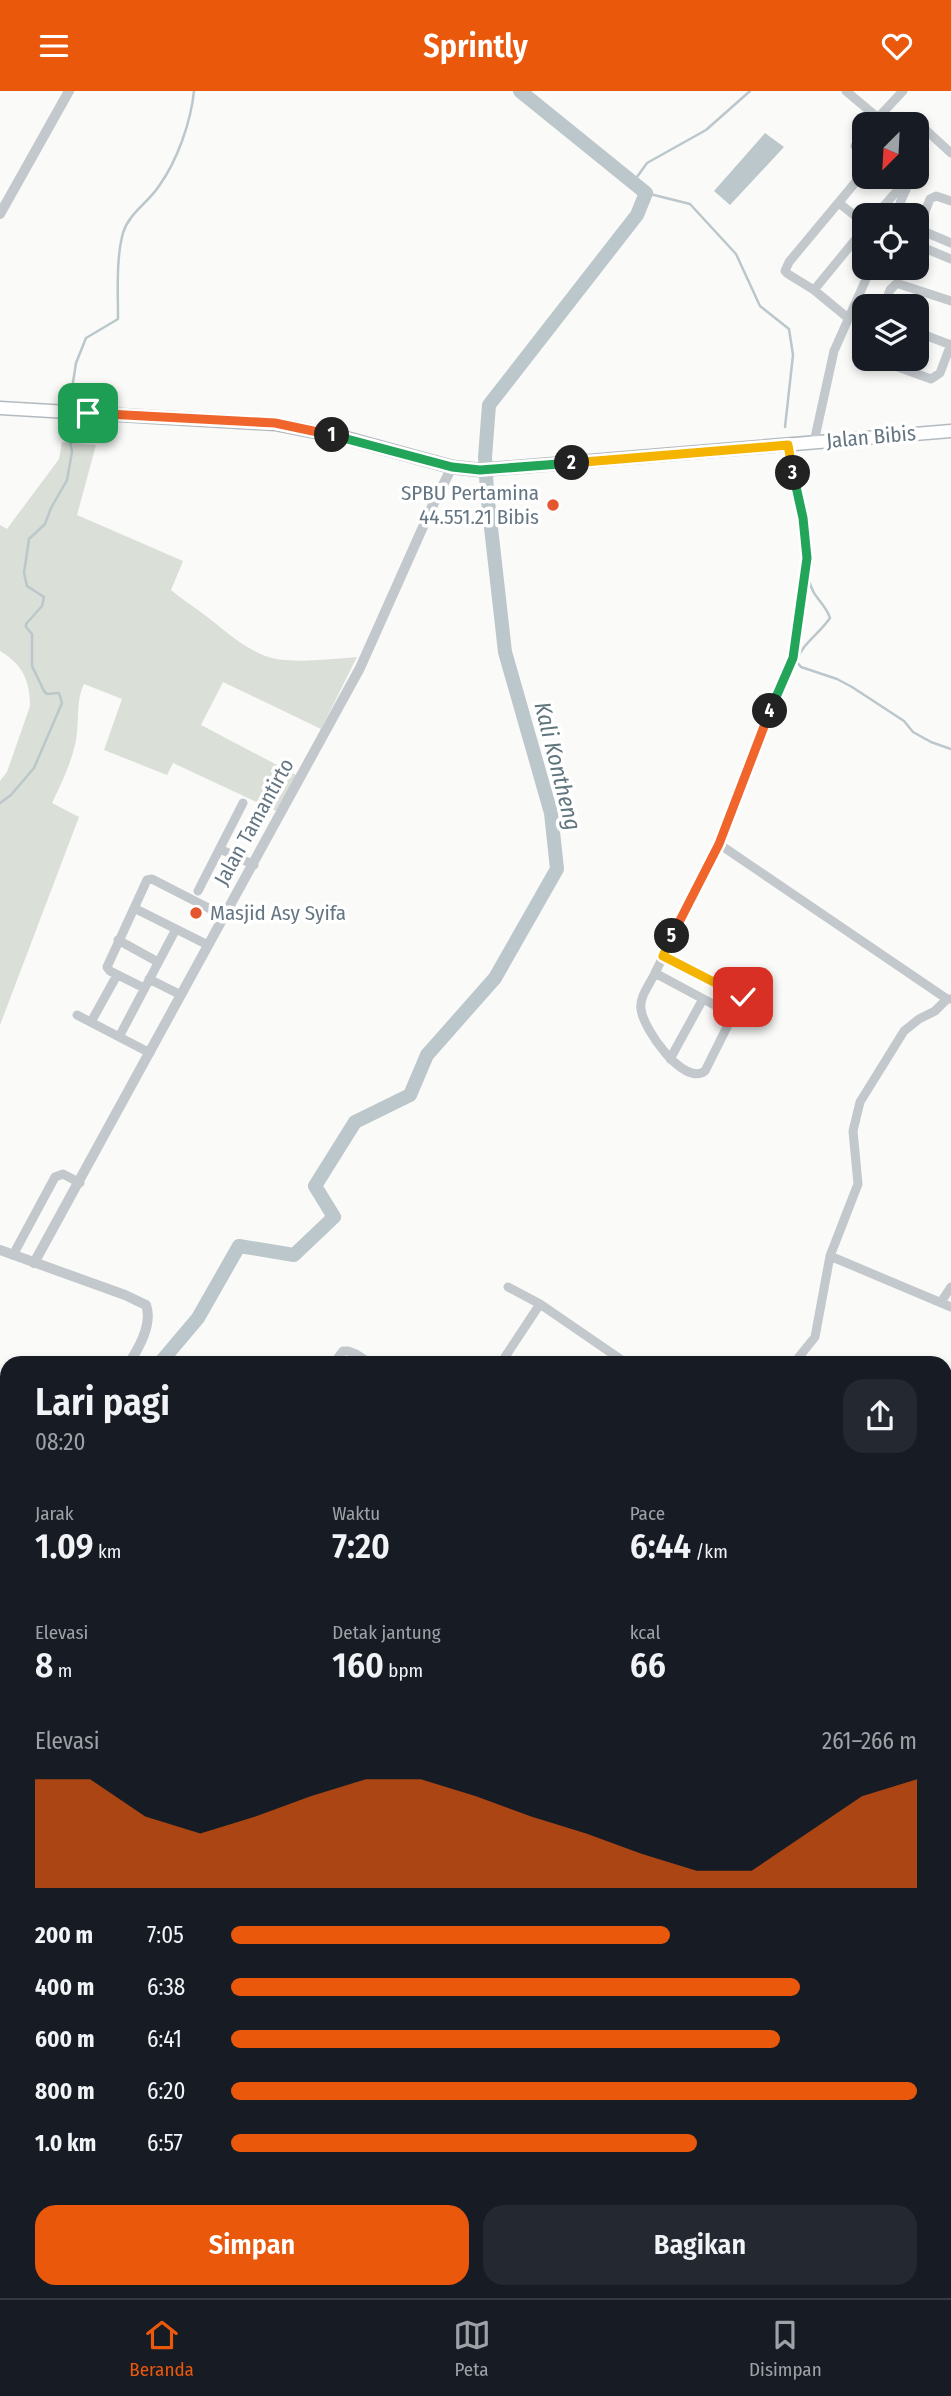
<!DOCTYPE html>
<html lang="id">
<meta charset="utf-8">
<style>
:root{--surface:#171b24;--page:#242831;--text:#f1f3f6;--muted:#9ea1a6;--line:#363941;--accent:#ea580c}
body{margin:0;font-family:"Fira Sans Condensed",sans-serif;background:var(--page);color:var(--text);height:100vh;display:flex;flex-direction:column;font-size:26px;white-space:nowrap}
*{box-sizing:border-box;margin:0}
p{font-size:23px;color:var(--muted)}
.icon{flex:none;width:38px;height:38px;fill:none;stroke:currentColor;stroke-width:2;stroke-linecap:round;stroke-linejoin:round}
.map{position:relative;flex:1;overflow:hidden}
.drawer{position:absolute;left:0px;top:1265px;width:952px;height:943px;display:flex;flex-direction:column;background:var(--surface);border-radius:21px 21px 0 0;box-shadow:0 4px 10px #0003}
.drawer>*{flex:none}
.needle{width:46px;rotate:204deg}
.buttons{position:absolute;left:852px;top:21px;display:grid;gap:14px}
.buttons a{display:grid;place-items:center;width:77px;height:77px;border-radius:14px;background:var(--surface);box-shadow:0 4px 10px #0003;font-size:35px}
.pin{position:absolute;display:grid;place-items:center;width:60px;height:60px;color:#fff;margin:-30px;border-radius:14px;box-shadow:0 4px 10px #0006}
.km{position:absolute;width:35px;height:35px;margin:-18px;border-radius:50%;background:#222;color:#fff;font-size:19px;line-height:35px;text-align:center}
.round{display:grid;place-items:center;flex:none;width:74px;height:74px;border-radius:21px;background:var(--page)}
.summary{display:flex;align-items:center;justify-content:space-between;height:119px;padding:0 35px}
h1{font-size:38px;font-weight:600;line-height:52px}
.stats{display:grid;grid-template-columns:repeat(3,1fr);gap:10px;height:119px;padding:7px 35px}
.stats div{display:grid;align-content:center}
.stats b{font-size:35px;font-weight:600}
.stats small{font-size:19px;font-weight:400}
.stats p{font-size:19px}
.chart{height:196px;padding:14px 35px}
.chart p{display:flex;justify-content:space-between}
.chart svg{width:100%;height:126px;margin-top:7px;fill:var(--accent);opacity:.7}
.primary-button{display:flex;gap:14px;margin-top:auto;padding:14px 35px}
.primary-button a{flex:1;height:80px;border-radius:21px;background:var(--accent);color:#fff;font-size:28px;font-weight:600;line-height:80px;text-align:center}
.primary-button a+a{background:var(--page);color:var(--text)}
ul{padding:0 35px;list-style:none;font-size:23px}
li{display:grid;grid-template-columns:112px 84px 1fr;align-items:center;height:52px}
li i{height:18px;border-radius:9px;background:var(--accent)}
header{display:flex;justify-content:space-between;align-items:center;height:91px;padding:0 35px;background:var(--accent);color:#fff;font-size:32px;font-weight:600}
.tab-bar{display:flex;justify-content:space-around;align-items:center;height:98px;border-top:2px solid var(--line);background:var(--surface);font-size:19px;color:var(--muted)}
.tab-bar a{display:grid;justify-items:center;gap:4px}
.tab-bar .selected{color:var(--accent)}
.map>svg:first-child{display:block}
.green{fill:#dadfd7}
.water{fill:#bbc7cb}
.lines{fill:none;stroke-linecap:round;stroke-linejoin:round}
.stream{stroke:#bbc7cb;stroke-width:2.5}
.river{stroke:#bbc7cb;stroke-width:14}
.secondary-casing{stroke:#b3babf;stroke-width:15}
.minor{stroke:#c3c8cc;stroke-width:9}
.tertiary{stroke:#c3c8cc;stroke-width:10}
.secondary{stroke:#fff;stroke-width:12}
.split-1-casing{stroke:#fff;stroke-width:14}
.split-2-casing{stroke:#fff;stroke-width:14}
.split-3-casing{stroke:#fff;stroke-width:14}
.split-4-casing{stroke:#fff;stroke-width:14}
.split-5-casing{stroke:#fff;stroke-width:14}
.split-6-casing{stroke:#fff;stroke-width:14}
.split-1{stroke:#f0652b;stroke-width:9}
.split-2{stroke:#22a559;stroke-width:9}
.split-3{stroke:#f5b400;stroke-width:9}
.split-4{stroke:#22a559;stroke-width:9}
.split-5{stroke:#f0652b;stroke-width:9}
.split-6{stroke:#f5b400;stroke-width:9}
.poi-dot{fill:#e4572e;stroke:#fff;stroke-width:2.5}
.labels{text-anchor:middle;stroke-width:7;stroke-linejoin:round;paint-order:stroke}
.street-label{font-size:21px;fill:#657683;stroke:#fff}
.poi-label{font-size:21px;fill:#657683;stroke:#fff;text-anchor:end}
.water-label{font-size:23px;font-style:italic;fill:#60757c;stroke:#fff}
</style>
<header><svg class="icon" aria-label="menu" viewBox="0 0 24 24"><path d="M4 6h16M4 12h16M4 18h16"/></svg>Sprintly<svg class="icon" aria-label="heart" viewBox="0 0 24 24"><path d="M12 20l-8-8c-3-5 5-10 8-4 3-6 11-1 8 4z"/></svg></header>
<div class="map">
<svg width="951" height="2207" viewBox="0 0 951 2207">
<rect width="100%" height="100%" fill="#fafaf8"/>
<path class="green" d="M62,351L96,354L77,424L183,470L171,499C185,511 201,520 215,532C232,546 253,563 276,568C302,572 331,568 357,566L321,638L223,591L201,634L298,685L278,721L173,672L167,684L104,659L122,608L84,593C75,611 80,635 75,654C70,675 61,693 52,712L79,726L0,934V690L7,681L30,615C30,589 22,573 0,560V434L7,438L59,368Z"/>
<path class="water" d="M765,42L784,56L730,114L714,100Z"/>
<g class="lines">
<path class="stream" d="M632,93L647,72L706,39L750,0
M646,102L690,113L736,163L760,215L789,238L793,264L785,336
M69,317L76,272L86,247L118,228C118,201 116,167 123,142C129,122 148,112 159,95C177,70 191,31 194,0
M809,488C812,507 825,511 830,527C819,543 803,552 796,570L801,576L837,588L852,596L904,630L913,641L931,651L951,658
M0,712L11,704L34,677L62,612L59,602L47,603L44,600L32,575V543L26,536V533L42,515L44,506L27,495L24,482L29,448L45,433L51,417L67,389L72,361L67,333L68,324"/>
<path class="river" d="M160,1272L198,1227L239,1155L294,1164L334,1126L315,1095L355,1031L410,1004L427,964L495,887L557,778L551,722L505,561L487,401L485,366L489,314L637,124L646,102L520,0
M772,2202L777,2207"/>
<g class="secondary-casing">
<path id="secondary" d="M0,317L275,333L346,347L452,376L480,379L951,340"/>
</g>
<path class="minor" d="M846,0L877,26
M915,29L951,62
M872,33L903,0
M855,55L864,43
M839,112L864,132
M876,124L897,100L906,99
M895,124L911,86
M918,138L951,152
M917,141L930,108L936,105L951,110
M917,154L951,168
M814,199L864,138
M884,215L890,199L896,193H899L951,210
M848,227L814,199L788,183L785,180L789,171L864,81
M917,241L951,254
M876,268L931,288L940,282L951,253
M814,351L834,260L871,177
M719,753L947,908H951
M220,758L254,774
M198,800L243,712
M134,817L208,854
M118,849L158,871
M663,865L743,906L744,912L739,924H733L655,882L719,753L793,567L808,467L802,427L788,354
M655,882C650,893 639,906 641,918C643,938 684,996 705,980L733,924
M149,888L181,904
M144,897L110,880L107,876L147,789L152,788L224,825
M77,924L150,962
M91,931L117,884
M119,946L176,838
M670,968L703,908
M13,1164L55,1086L63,1083L80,1092
M830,1165L951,1216
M508,1196L540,1213L626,1272
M941,1211L951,1196
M800,1266L809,1272
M334,1272L343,1260H348L356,1263L370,1272
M501,1272L540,1213
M794,1272L815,1246L830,1165L858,1093L853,1040L860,1011L904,940L919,928L935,920L947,908
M0,1293L7,1300
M949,1299L951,1295
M0,1339L7,1330
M945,1349L951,1353
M0,1369L7,1373
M0,1443L7,1450
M945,1707L951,1697
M0,1817L7,1806
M0,1856L7,1860
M0,1877L7,1869
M0,1960L7,1964
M0,2036L6,2027
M945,2094L951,2082
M0,2098L7,2087
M0,2110L7,2113
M514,2202L518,2207
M808,2202L814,2207
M720,2207L725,2202
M874,2207L877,2202"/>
<path class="tertiary" d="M0,123L69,0
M0,1159L125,1204L146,1214C153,1233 139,1257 129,1272
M34,1172L360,577L431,418L452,376
M0,1610L7,1603
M0,1700L7,1706
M118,2207L123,2202"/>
<use href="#secondary" class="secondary"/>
</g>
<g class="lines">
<g class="split-1-casing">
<path id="split-1" d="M88,322L275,332L332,344"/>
</g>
<g class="split-2-casing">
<path id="split-2" d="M332,344L452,376L480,379L572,372"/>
</g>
<g class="split-3-casing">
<path id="split-3" d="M572,372L788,354L793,382"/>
</g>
<g class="split-4-casing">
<path id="split-4" d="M770,620L793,567L807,467L803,427L793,382"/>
</g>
<g class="split-5-casing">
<path id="split-5" d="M672,845L719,753L770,620"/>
</g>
<g class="split-6-casing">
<path id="split-6" d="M672,845L663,865L743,906"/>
</g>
<use href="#split-1" class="split-1"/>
<use href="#split-2" class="split-2"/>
<use href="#split-3" class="split-3"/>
<use href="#split-4" class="split-4"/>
<use href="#split-5" class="split-5"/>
<use href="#split-6" class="split-6"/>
</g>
<g class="poi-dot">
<circle cx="553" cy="414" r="7"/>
<circle cx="196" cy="822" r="7"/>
</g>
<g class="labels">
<g class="street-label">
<text transform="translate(871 346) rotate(-5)" y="7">Jalan Bibis</text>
<text transform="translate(254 731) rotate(-61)" y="7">Jalan Tamantirto</text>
</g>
<g class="poi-label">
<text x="539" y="409">SPBU Pertamina<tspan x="539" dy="24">44.551.21 Bibis</tspan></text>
<text x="210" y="829" text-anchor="start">Masjid Asy Syifa</text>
</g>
<g class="water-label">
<text transform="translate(558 675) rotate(76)" y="8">Kali Kontheng</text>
</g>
</g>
</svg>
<div class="buttons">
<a><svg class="needle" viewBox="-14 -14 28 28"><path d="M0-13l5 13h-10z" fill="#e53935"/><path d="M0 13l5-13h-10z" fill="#9ea1a6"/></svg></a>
<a><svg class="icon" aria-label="locate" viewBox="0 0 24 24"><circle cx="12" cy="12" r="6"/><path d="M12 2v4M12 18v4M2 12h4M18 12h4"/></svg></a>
<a><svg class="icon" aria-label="layers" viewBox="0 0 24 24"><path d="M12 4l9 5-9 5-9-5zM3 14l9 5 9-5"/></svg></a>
</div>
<div class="pin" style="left:88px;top:322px;background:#1e9e55"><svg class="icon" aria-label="arrive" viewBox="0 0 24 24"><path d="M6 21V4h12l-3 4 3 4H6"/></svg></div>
<div class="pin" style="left:743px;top:906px;background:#d93025"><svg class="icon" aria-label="check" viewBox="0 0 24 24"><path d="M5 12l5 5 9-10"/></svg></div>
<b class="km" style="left:332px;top:344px">1</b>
<b class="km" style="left:572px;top:372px">2</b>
<b class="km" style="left:793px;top:382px">3</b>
<b class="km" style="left:770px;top:620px">4</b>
<b class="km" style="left:672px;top:845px">5</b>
<section class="drawer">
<div class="summary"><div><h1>Lari pagi</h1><p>08:20</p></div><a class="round"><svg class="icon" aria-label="share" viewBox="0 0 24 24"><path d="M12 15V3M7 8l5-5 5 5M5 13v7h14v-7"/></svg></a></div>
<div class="stats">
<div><p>Jarak</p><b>1.09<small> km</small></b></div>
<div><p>Waktu</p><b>7:20</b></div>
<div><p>Pace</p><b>6:44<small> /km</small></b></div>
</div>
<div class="stats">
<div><p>Elevasi</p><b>8<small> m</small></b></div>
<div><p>Detak jantung</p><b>160<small> bpm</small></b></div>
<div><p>kcal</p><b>66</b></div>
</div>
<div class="chart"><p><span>Elevasi</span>261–266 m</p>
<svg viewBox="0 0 160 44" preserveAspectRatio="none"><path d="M0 44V6L10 6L20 19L30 25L40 19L50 12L60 6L70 6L80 12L90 19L100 25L110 32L120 38L130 38L140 25L150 12L160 6V44z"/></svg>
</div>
<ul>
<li><b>200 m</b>7:05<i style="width:64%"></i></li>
<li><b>400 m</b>6:38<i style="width:83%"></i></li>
<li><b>600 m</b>6:41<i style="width:80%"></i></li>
<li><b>800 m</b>6:20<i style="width:100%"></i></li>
<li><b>1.0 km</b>6:57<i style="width:68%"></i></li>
</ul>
<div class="primary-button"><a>Simpan</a><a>Bagikan</a></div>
</section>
</div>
<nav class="tab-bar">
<a class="selected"><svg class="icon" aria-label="home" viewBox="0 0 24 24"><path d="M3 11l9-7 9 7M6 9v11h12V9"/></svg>Beranda</a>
<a><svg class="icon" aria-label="map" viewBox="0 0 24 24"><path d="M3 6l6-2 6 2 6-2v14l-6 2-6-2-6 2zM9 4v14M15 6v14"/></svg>Peta</a>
<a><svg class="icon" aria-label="saved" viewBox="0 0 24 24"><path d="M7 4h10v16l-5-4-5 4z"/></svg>Disimpan</a>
</nav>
